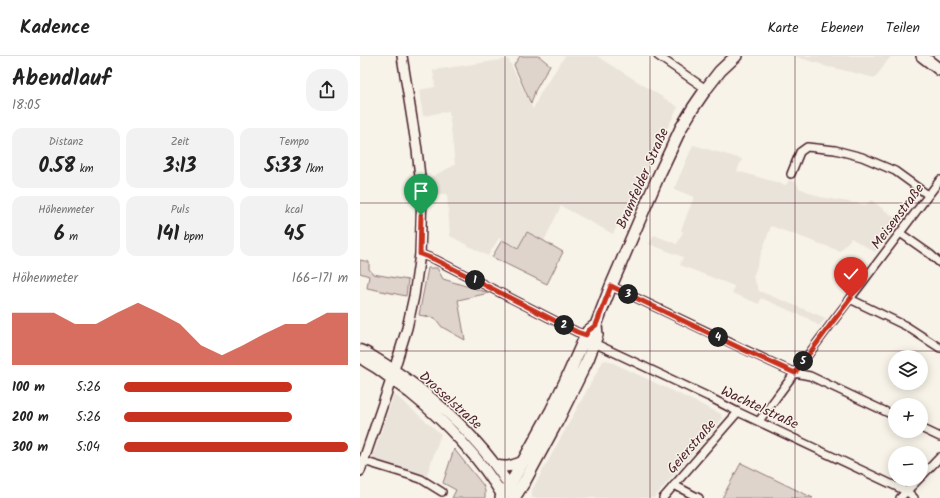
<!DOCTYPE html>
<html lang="de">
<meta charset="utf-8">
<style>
:root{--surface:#fff;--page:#f2f2f2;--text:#222;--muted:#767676;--line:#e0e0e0;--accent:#c8321e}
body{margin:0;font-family:Kalam,sans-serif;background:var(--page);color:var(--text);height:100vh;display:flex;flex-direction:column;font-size:15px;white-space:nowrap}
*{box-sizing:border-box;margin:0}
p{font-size:13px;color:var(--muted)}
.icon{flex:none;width:22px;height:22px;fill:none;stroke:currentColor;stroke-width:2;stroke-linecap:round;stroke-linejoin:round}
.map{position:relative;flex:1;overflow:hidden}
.drawer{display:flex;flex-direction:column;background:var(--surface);width:360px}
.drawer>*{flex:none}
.buttons{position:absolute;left:528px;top:294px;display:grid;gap:8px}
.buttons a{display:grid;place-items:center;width:40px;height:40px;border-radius:50%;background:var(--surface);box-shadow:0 2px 10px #0003;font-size:20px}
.pin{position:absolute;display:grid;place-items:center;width:34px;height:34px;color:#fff;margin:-41px -17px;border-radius:50% 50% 50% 0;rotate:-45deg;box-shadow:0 0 4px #0007}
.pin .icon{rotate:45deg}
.km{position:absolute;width:20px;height:20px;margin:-10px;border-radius:50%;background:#222;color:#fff;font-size:11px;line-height:20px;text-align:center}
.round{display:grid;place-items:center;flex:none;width:42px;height:42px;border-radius:16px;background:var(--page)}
.overview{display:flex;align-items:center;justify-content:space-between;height:68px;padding:0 12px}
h1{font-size:22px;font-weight:600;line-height:30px}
.stats{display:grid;grid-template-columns:repeat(3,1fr);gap:6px;height:68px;padding:4px 12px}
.stats div{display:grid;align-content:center;border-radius:10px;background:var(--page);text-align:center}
.stats b{font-size:20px;font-weight:600}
.stats small{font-size:11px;font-weight:400}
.stats p{font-size:11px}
.chart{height:112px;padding:8px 12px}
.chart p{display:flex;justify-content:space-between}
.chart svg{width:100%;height:72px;margin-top:4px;fill:var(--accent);opacity:.7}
ul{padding:0 12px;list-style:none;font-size:13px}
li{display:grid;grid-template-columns:64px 48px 1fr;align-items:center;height:30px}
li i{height:10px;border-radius:5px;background:var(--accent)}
header{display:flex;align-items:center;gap:24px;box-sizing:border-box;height:56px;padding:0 20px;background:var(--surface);border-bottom:1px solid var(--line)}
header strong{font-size:19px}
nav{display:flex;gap:22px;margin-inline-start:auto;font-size:14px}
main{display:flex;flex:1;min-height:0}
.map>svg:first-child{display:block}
.built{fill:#eae3da}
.green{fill:#ded4cc;stroke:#947a7c}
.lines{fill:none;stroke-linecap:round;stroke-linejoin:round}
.minor-casing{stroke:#4a1f2b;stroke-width:10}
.tertiary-casing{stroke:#4a1f2b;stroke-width:12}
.secondary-casing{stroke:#4a1f2b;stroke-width:13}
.primary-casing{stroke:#4a1f2b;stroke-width:14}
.minor{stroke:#f7f3e8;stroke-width:7}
.tertiary{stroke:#f7f3e8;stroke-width:9}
.secondary{stroke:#f7f3e8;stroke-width:10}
.primary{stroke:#f7f3e8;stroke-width:11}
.route-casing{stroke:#fff;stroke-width:8}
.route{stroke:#c8321e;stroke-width:5}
.grid{fill:none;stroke:#4a1f2b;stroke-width:1;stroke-opacity:0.55}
.labels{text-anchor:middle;stroke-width:3;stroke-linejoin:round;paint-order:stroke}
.street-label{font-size:14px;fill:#4a1f2b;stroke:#f7f3e8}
</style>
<header>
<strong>Kadence</strong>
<nav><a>Karte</a><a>Ebenen</a><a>Teilen</a></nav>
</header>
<main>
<section class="drawer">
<div class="overview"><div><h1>Abendlauf</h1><p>18:05</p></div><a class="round"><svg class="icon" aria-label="share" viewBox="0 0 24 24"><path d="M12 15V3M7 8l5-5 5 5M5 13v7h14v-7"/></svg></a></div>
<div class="stats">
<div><p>Distanz</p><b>0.58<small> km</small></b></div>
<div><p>Zeit</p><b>3:13</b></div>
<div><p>Tempo</p><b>5:33<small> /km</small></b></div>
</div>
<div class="stats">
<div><p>Höhenmeter</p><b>6<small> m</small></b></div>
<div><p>Puls</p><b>141<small> bpm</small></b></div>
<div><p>kcal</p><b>45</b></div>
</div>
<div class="chart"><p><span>Höhenmeter</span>166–171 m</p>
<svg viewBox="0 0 160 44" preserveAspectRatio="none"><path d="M0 44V12L10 12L20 12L30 19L40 19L50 12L60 6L70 12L80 19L90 32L100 38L110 32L120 25L130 19L140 19L150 12L160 12V44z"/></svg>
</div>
<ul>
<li><b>100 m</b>5:26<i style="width:75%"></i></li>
<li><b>200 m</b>5:26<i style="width:75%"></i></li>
<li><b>300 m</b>5:04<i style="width:100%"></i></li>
</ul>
</section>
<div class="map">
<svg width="580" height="442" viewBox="0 0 580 442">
<rect width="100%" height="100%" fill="#f7f3e8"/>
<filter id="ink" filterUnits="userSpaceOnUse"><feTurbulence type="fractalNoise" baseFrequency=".025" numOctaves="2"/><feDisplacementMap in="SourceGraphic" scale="8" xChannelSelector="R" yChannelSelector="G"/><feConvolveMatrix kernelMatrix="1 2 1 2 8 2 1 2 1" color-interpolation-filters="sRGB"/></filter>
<g filter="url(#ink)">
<path class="built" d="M205,0H237L318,51L253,178L201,150L184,185L167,176L158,192L139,182L128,200L90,180L87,138H70L69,122L95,109L89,55L63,60L59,34L75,31L73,14L148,3L173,53L181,36Z
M434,0H531L515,22L470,11L469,12L466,10V11L463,9Z
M333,89L382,103L377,115L426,129L429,124L436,126L439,132L460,141L506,149L511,144L538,164L515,196L491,182L480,195L411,170L393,221L399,235L466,262L459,270L447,262L401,242L399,248L372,237L374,230L320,209L323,201L289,188L294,179L317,188L323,176L321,174L334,141L314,133Z
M247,304L361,358L362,363L294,442H172V434L243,305Z
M34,338L81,378L66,421L12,402Z"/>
<path class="green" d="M160,0H179L190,9L175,35L171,48L154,9Z
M167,176L184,185L203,196L187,228L132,201L142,184L158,192Z
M0,204L9,206V213L13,218L48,224L46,240L7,232L9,220L0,217Z
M68,212H77L83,223L129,237L98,244L105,284L82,271L75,262L59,259Z
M94,393L123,429L125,435V442H92L96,434L83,427Z
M381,407L453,442H362Z"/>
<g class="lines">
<g class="minor-casing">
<path id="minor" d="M298,0L346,33
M431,118L440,96L447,91L475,94L502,101L535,115L568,139
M540,177L570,198L580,207
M60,198L76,204L217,276L226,279
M251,230L411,306L435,317L450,320L535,360
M490,243L546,270L580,292
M234,287L349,341L378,356L548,436L554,442
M399,365L471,268L580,124
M561,372L580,381
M0,404L49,419L61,423L82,436
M561,421L580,401
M314,429L339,442
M303,442L378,356
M540,442L559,423"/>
</g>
<g class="tertiary-casing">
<path id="tertiary" d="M0,415L29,330L47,272L54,240L60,198L62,138L57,94L42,0"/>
</g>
<g class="secondary-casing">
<path id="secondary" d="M0,294L7,297C51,323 91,355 124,395C134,407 144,420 152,435
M0,301C5,306 12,309 18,313C29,321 39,329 50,337C85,365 121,403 144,442
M135,409C147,412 152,410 162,406"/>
</g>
<g class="primary-casing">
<path id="primary" d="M562,0L580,14
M141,442L155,420L191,355L205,326L226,279L228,275L236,269
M154,442L165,425L198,364L228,303L237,279L236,269L251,230L298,121L321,72L333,52L346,33L360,15L376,0"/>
</g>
<use href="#minor" class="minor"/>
<use href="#tertiary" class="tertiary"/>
<use href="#secondary" class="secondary"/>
<use href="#primary" class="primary"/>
</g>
</g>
<g class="lines" filter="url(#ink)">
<g class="route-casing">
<path id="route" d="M61,159L60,198L76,204L217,276L226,279L228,275L236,269L251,230L382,293L435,317L471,268L491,242"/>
</g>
<use href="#route" class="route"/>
</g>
<path class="grid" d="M145,0V442M290,0V442M435,0V442M0,147H580M0,295H580"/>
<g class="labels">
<g class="street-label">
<text transform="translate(282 122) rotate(-66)" y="5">Bramfelder Straße</text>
<text transform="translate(537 160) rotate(-53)" y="5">Meisenstraße</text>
<text transform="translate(91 344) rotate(42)" y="5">Drosselstraße</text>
<text transform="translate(400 351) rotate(25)" y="5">Wachtelstraße</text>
<text transform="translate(331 390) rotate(-49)" y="5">Geierstraße</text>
</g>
</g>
</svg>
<div class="buttons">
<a><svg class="icon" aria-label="layers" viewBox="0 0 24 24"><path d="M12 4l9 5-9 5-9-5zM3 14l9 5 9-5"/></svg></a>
<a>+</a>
<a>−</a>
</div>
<div class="pin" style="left:61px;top:159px;background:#1e9e55"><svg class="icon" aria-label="arrive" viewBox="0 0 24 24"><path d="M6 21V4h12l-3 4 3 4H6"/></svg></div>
<div class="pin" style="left:491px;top:242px;background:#d93025"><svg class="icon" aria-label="check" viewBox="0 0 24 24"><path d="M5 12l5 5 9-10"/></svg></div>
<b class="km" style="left:115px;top:224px">1</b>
<b class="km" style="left:204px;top:269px">2</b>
<b class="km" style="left:268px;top:238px">3</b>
<b class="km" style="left:358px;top:281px">4</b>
<b class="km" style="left:443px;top:305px">5</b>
</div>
</main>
